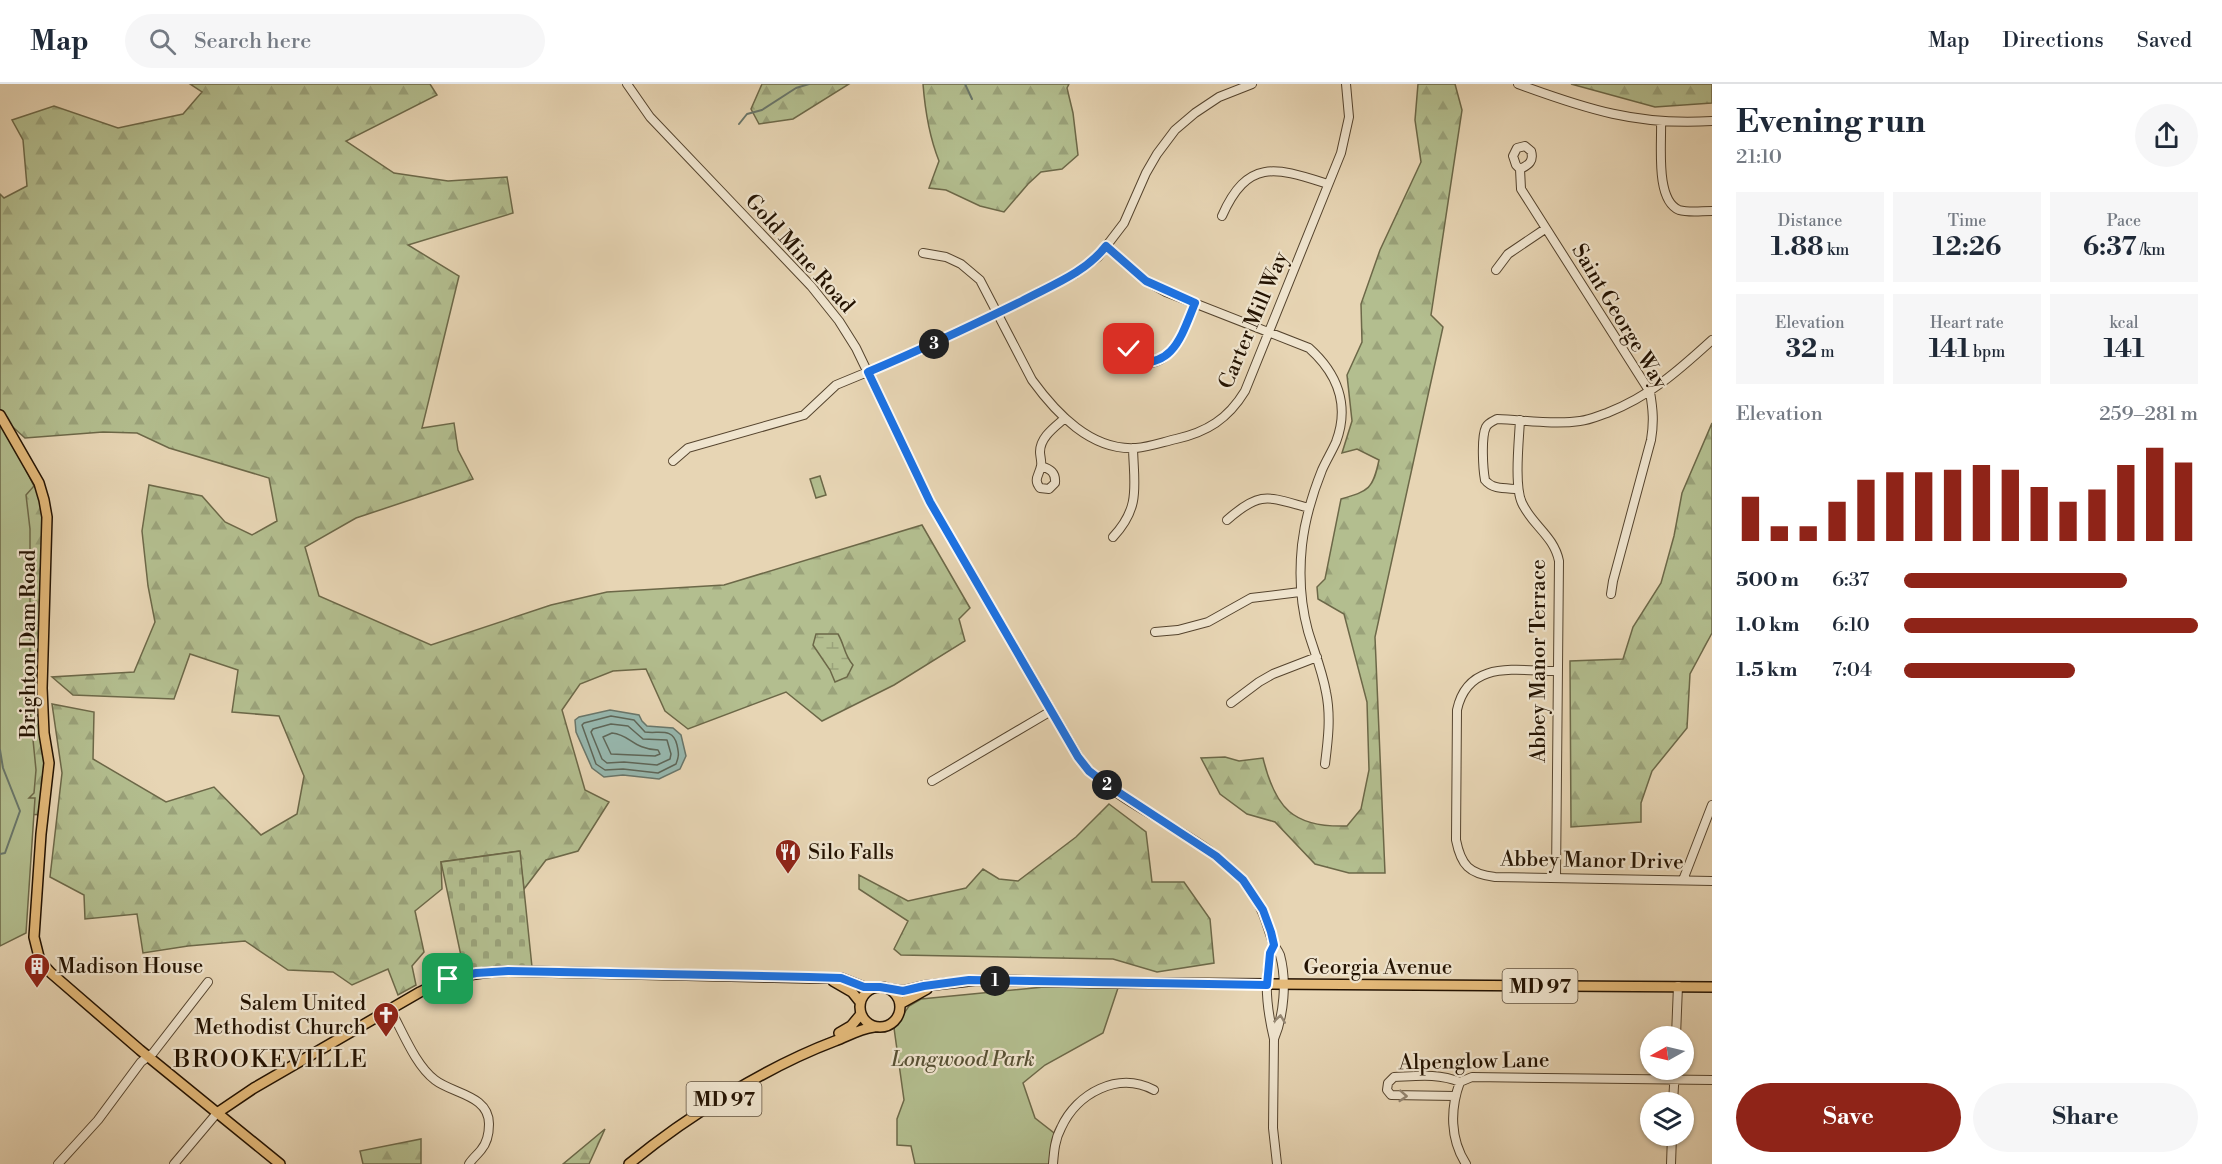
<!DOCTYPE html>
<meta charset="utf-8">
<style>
:root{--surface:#fff;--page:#f6f6f7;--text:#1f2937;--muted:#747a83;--line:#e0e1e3;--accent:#8f2418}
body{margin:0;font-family:"Libre Bodoni",serif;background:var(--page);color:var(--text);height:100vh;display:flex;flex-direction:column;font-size:22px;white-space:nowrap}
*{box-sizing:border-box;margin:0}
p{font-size:20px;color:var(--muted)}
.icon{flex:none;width:33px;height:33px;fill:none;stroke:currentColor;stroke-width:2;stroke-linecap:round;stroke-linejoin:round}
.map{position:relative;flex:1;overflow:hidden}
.drawer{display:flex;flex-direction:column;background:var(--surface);width:510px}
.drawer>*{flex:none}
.needle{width:39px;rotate:262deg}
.fabs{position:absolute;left:1640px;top:942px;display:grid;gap:12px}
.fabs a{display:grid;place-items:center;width:54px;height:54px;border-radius:50%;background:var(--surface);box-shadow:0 2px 4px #0004;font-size:30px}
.pin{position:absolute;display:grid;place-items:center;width:51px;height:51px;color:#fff;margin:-26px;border-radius:12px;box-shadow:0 3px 9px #0006}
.km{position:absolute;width:30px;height:30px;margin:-15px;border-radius:50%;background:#222;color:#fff;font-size:16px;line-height:30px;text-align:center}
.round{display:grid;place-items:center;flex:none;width:63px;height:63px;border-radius:32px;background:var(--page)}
.head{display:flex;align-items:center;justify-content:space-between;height:102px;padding:0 24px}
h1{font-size:33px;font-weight:700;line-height:45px}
.figures{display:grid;grid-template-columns:repeat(3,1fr);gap:9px;height:102px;padding:6px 24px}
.figures div{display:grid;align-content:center;border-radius:0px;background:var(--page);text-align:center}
.figures b{font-size:26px;font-weight:700}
.figures small{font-size:16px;font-weight:400}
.figures p{font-size:16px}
.chart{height:168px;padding:12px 24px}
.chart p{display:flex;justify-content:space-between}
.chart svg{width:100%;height:108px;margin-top:6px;stroke:var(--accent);stroke-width:6}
.action{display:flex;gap:12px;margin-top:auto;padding:12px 24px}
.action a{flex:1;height:69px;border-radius:36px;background:var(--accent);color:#fff;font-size:24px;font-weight:700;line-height:69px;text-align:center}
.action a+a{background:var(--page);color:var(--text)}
ul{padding:0 24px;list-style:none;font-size:20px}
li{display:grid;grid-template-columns:96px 72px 1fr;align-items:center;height:45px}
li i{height:15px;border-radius:8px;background:var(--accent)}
header{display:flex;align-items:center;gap:36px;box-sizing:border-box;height:84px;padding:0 30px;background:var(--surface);border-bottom:2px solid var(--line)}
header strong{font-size:28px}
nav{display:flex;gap:33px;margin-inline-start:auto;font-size:21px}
.search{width:420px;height:54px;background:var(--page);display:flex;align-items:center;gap:15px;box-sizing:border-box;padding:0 21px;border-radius:33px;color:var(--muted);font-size:22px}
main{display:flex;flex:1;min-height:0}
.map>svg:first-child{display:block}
.forest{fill:url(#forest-firs);stroke:#6c6848;stroke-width:1.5}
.wetland{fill:url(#wetland-marsh);stroke:#6c6848;stroke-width:1.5}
.cemetery{fill:url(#cemetery-stones);stroke:#6c6848;stroke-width:1.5}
.park{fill:#b3be8f;stroke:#6c6848;stroke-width:1.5}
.water{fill:#97b8af;stroke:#69766a;stroke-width:1.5}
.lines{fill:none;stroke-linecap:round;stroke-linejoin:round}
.shore{stroke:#5e6658;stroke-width:1.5}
.stream{stroke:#69766a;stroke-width:2}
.minor-casing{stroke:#55442e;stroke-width:10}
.major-casing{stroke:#241302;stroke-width:12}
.minor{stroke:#efe4ce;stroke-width:8}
.major{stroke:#e4ba7a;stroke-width:9}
.oneway{stroke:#948672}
.route-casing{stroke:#fff;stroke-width:12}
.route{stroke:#1a73e8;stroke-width:8}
.labels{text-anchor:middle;stroke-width:4.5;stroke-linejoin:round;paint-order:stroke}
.shield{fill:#efe4ce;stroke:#61523f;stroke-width:1.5}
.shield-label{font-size:20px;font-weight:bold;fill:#241302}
.street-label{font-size:21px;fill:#241302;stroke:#efe4ce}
.poi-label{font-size:21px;fill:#241302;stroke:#efe4ce;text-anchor:start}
.park-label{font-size:21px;font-style:italic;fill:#564f33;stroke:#efe4ce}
.quarter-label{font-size:24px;letter-spacing:1.5px;fill:#241302;stroke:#efe4ce}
</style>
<header>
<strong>Map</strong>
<div class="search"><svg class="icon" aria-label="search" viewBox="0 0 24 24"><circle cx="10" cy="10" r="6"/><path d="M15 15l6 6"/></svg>Search here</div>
<nav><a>Map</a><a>Directions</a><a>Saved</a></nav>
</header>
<main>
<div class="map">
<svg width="1712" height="1080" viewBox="0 0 1712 1080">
<defs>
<pattern id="forest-firs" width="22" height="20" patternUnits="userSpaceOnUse" patternTransform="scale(1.5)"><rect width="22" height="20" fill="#b3be8f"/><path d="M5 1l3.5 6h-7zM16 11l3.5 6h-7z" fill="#9aa27a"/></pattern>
<pattern id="wetland-marsh" width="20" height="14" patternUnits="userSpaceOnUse" patternTransform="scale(1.5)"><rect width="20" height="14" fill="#b3be8f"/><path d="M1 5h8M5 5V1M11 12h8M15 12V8" fill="none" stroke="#9aa27a"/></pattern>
<pattern id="cemetery-stones" width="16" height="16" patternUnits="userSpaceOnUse" patternTransform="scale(1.5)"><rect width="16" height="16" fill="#b3be8f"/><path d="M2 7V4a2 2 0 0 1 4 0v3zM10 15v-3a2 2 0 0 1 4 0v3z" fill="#9aa27a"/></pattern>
</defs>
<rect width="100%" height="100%" fill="#e7d5b4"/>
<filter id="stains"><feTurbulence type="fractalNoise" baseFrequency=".00333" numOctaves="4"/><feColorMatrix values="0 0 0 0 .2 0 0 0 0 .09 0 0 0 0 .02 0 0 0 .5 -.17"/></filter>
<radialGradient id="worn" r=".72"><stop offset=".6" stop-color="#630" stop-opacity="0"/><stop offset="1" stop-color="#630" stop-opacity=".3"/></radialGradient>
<path class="forest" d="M190,0H430L437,11L346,57L394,89L448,97L507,93L513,129L408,161L459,192L422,344L454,339L458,366L473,395L356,434L305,463L319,512L431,561L551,521L607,508L724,501L922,441L970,524L959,535L965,557L894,601L822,637L786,608L688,645L665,627L646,585L613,587L580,600L562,626L585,706L609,718L578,767L546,776L524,805L519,767L441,778L442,805L415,827L424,868L412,882L416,901L398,911L388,885L352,901L333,888L288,886L245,857L188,862L143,869L137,830L85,835L84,811L50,793L62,689L52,620L94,628L93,675L166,718L214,703L261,751L297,730L304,692L279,632L232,628L238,586L190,570L174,615L73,611L52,593L134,588L155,538L148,502L142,447L149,401L202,412L225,438L252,451L277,437L269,394L169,364L137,349L103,348L25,354L4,335L44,416L46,731L20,730L0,761V110L4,114L27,102L23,56L12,36L54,22L118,44L183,30L202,8Z
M762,0H849L793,35L759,40L751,25Z
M923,0H1069L1067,4L1073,29L1078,71L1062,85L1041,88L1028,100L1004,128L980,122L946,106L929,104L939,77C929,52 925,26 923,0Z
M1418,0H1455L1462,26L1431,231L1443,243L1375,553L1385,789H1349L1315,780L1275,738L1247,730L1220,710L1201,674L1225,673L1239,677L1263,674C1275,724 1293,744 1347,742L1361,725L1369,686L1367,618L1344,530L1318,515L1317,503L1325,495L1341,415C1369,407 1373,405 1379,376L1357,365L1342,369L1352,337L1347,291L1362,258L1361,220L1380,166L1421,78L1415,36Z
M1571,0H1712V19L1655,23Z
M1712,339V549L1690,590L1687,644L1652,687L1641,719V738L1571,743L1570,577L1623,575L1633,543L1661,499L1674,452L1682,409Z
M1109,720L1146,748L1152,798H1184L1210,835L1214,879L1157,888L1113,875L901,871L894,865L908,837L859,805V791L908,817L966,804L983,785L999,795L1018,797L1076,753Z
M605,1045L589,1080H563Z
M421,1055V1080H363L360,1067Z"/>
<path class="wetland" d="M816,550H838C845,562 844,571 853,581L847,593L835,598L830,586L813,561Z"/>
<path class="cemetery" d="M520,767L532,883H498L464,886L441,778Z"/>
<path class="park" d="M0,335L34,402L26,411L30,445V625L36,686L34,709L29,714H35L26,849L0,862Z
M820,392L826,411L816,414L810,395Z
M1044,903L1118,904L1103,949L1045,981L1023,999L1035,1034L1058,1052L1053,1080H915L911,1062L897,1061V1035L904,1016L894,944L909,922L921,915Z"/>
<path class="water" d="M610,626L639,631L642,637L647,642L673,644L681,651L686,672L680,685L659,695L623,691L604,693L592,684L576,648L575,636L579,633Z"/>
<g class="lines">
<path class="shore" d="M611,632L634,636L645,648C659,650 673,643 677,661C679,670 679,672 676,680L658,689L623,685L605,686L596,680L582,641L584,639Z
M611,640L628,642L643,655L667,656L671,670L670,675L657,681L624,678L607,679L602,675L591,648L593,645Z
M612,649C631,651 633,665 658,666L660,670L655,672L611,670L603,653Z"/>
<path class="stream" d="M965,0L972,15
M739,40L747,30L762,26L796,4L809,0
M0,666L3,684L20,727L5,769L0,770"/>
<g class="minor-casing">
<path id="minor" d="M627,0L650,33L811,202L839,237L856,264L930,418L1083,680C1129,731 1214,751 1252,809C1263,825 1267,841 1273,859C1275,863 1278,866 1280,871C1287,897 1284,931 1274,955C1267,926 1262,889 1274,861
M1518,0C1586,25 1638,42 1712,37
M1661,38C1662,60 1655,116 1679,126C1689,129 1701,127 1712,127
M1520,85C1529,81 1534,77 1531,67L1525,62L1517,64L1513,72L1516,81L1520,85L1521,105L1650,308C1653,326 1654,338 1651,356L1613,497L1611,510
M1222,132C1248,73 1277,84 1328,100
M1106,162L1146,197L1166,208L1309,264C1337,289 1350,321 1336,358C1332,367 1326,377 1322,386C1312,411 1305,435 1302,461C1299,490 1300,518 1308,547C1314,567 1322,586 1326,608C1331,632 1328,656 1325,680
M923,169L946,173L961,180L980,196L1032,296C1056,329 1091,367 1136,364C1149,363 1163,358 1176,355C1207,348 1228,335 1245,307L1341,69L1349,33L1346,0
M1496,186L1508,170L1545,145
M1129,277L1127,262L1121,259L1112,262L1109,271L1116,278C1120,279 1125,277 1130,277C1134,277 1139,280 1143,280C1176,280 1185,243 1195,219
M1520,336C1519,356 1514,402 1522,419C1532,441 1554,452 1559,477L1556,794
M673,377L688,364L804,331L836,301L928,263L1075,190L1098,173L1124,139L1146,89L1157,70L1175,46L1195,29L1219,13L1252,0
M1041,382C1050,385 1056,388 1055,399L1049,405L1040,404C1033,395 1039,392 1041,382C1042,378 1040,372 1040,368C1040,353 1055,343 1065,334
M1518,405C1506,404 1493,406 1485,396C1483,385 1481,353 1486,343C1488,339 1493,337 1497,335C1524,336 1554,341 1580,337C1590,336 1598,332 1607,329C1650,312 1678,287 1712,256
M1227,436C1261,406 1268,413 1309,424
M1113,453C1141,423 1134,402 1133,364
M1155,548L1178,546L1208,538L1251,514L1300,508
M1557,587C1517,587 1468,575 1457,626L1456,756C1461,781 1469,790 1495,793L1712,797
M1231,619L1259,598L1273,590L1317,573
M932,697L1051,627
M1683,796L1712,721
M390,925C402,946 415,981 435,996C453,1010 489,1011 489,1040C489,1049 487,1059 481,1066C477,1071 472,1075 469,1080
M1676,952L1678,902
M1274,955L1273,1044L1277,1080
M1460,998C1450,1025 1450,1055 1466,1080
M1455,1012L1391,1011L1387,1006L1388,999L1394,993C1417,992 1438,989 1460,998L1472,993L1712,996
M1673,1018L1675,986
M58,1080L98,1036L141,978L153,969L208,898
M174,1080L217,1029
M1053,1080C1054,1067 1055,1055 1061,1044C1077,1009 1118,987 1154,1006
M1671,1080L1672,1052"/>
</g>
<g class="major-casing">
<path id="major" d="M0,331L39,399L44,416L47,433L42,604L44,649L49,679L41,750L34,853L40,877L51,889L140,966L280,1080
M833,897L852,908L860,918
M860 923a20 20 0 1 1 40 0a20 20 0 1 1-40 0Z
M890,905L903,907L924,902L977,896L1119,899L1712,903
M900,920L927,905
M839,949L851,942L861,930
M217,1029L254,1004L420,908C449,893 476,888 508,887L820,894H841L864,903H875
M629,1080C686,1033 766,983 835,957C848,952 859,945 874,943"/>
</g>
<use href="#minor" class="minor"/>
<use href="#major" class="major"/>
</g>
<defs><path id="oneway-chevron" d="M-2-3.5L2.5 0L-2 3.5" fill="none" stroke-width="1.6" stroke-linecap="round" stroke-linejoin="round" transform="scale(1.5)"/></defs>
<g class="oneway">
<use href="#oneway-chevron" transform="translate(1280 935) rotate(-82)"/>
<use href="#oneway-chevron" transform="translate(1403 1012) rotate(4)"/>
</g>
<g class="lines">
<g class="route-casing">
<path id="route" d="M448,895L476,889L508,887L809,893L841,894L864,903H880L903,907L924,902L969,896L1267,901L1270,869L1274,861L1271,848L1263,826L1243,796L1216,772L1106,700L1089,687L1078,673L930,418L868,288C920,266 971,242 1022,217C1052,201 1085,189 1106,162L1146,197L1195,219C1181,253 1173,286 1129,277V265"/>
</g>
<use href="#route" class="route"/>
</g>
<defs>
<g id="restaurant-pin" transform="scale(1.35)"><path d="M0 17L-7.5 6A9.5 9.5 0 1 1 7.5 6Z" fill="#8f2418" stroke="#efe4ce"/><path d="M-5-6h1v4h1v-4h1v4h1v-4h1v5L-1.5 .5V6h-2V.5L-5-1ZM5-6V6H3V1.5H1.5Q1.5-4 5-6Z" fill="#fff"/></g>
<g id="building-pin" transform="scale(1.35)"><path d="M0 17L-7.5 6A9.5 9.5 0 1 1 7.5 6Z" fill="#8f2418" stroke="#efe4ce"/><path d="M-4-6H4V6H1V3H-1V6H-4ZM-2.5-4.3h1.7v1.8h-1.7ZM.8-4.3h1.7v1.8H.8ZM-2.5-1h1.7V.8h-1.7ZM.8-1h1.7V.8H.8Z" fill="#fff"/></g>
<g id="church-pin" transform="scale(1.35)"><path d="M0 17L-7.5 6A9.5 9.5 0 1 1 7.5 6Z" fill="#8f2418" stroke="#efe4ce"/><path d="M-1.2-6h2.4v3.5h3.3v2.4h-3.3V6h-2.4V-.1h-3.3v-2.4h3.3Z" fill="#fff"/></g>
</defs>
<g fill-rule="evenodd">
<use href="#restaurant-pin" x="788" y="768"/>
<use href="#building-pin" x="37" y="882"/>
<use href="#church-pin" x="386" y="931"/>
</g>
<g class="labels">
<g class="shield">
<rect x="1502.5" y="885" width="75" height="34" rx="4.5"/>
<rect x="686.5" y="998" width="75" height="34" rx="4.5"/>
</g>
<g class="shield-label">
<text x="1540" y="909">MD 97</text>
<text x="724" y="1022">MD 97</text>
</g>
<g class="street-label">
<text transform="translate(800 169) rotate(48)" y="7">Gold Mine Road</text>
<text transform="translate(1620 232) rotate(59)" y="7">Saint George Way</text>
<text transform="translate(1253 236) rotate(-67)" y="7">Carter Mill Way</text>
<text transform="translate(28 560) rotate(-90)" y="7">Brighton Dam Road</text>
<text transform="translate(1538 577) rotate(-90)" y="7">Abbey Manor Terrace</text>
<text transform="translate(1592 776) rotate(1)" y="7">Abbey Manor Drive</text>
<text x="1378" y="890">Georgia Avenue</text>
<text transform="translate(1474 977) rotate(-1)" y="7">Alpenglow Lane</text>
</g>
<g class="poi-label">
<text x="808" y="775">Silo Falls</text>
<text x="57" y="889">Madison House</text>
<text x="366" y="926" text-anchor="end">Salem United<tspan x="366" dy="24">Methodist Church</tspan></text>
</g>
<g class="park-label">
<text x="963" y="982">Longwood Park</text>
</g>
<g class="quarter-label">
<text x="271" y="983">BROOKEVILLE</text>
</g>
</g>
<rect width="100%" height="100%" filter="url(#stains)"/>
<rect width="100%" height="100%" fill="url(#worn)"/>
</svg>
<div class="fabs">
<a><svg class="needle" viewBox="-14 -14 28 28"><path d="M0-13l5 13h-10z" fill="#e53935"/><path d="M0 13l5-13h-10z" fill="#747a83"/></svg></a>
<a><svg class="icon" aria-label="layers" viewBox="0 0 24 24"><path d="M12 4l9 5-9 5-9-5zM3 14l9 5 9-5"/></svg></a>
</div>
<div class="pin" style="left:448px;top:895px;background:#1e9e55"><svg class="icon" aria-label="arrive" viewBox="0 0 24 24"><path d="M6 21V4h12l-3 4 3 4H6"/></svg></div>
<div class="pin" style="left:1129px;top:265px;background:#d93025"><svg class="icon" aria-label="check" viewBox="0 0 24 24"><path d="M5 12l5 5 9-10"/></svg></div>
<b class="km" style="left:995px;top:897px">1</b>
<b class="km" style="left:1107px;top:701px">2</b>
<b class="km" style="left:934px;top:260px">3</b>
</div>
<section class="drawer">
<div class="head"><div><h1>Evening run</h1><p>21:10</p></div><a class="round"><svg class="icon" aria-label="share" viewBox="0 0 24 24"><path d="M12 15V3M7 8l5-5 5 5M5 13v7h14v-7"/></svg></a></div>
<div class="figures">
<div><p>Distance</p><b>1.88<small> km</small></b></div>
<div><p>Time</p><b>12:26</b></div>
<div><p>Pace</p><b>6:37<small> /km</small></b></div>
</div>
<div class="figures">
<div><p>Elevation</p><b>32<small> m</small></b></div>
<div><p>Heart rate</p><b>141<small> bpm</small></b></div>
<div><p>kcal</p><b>141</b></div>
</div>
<div class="chart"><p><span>Elevation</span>259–281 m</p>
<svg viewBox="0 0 160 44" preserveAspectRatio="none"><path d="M5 44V26M15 44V38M25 44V38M35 44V28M45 44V19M55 44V16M65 44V16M75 44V15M85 44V13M95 44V15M105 44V22M115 44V28M125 44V23M135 44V13M145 44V6M155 44V12"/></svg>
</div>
<ul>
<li><b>500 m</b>6:37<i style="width:76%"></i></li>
<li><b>1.0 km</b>6:10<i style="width:100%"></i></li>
<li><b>1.5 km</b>7:04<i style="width:58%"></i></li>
</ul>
<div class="action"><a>Save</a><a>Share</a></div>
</section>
</main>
